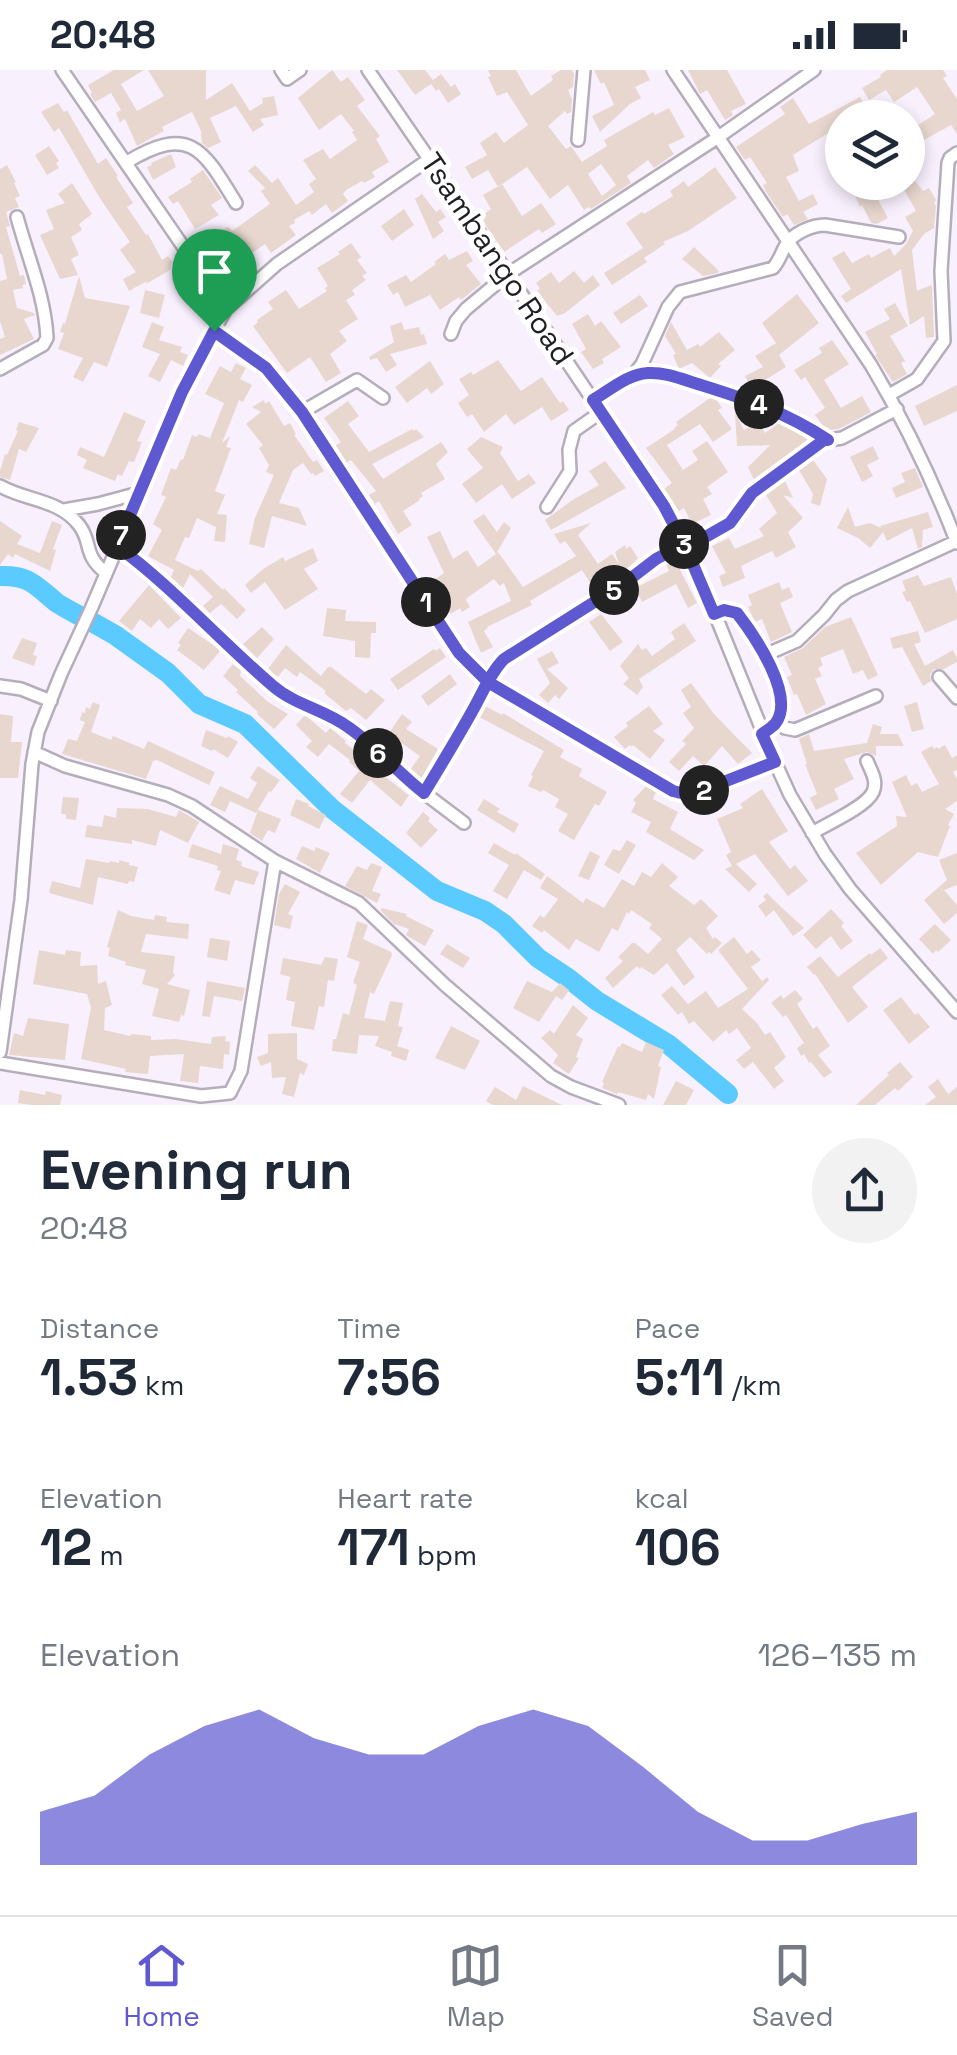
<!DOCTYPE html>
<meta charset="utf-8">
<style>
:root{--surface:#fff;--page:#f2f2f3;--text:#1f2937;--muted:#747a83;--line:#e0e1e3;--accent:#5e58d1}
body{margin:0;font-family:"Space Grotesk",sans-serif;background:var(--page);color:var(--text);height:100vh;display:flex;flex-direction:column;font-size:38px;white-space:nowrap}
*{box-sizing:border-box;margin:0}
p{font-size:32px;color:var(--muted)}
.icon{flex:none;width:55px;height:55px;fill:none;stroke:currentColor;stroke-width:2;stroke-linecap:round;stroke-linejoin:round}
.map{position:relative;height:1035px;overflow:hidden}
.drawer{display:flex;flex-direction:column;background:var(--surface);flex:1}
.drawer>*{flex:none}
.tools{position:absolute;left:825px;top:30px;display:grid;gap:20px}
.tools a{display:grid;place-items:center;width:100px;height:100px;border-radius:50%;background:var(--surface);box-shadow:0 5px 15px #0003;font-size:50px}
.pin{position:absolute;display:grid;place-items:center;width:85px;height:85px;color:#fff;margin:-102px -42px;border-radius:50% 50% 50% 0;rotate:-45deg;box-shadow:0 0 10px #0007}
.pin .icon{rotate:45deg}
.km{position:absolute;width:50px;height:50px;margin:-25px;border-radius:50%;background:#222;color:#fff;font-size:28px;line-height:50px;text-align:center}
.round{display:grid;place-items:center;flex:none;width:105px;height:105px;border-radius:52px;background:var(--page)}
.headline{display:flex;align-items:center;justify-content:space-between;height:170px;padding:0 40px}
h1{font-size:55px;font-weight:700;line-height:75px}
.stats{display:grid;grid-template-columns:repeat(3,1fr);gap:15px;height:170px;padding:10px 40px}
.stats div{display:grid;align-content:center}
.stats b{font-size:50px;font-weight:700}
.stats small{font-size:28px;font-weight:400}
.stats p{font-size:28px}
.chart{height:280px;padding:20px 40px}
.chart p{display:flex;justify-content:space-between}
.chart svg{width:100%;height:180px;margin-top:10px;fill:var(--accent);opacity:.7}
.status{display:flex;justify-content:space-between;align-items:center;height:70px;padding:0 50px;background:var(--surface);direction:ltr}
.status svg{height:28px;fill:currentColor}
.menu{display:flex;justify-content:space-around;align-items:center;height:140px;border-top:2px solid var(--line);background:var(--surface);font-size:28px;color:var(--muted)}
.menu a{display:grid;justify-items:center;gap:5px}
.menu .active{color:var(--accent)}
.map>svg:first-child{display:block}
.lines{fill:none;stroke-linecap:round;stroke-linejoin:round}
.river{stroke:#5acaff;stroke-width:20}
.building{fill:#e7d7ce;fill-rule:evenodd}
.minor-casing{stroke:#b5adba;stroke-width:16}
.minor{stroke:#fff;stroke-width:11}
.route-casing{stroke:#fff;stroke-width:20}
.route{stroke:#5e58d1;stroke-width:12}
.labels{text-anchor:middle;stroke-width:10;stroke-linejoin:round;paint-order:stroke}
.street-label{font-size:30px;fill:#211e23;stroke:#fff}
</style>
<div class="status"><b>20:48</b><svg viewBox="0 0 49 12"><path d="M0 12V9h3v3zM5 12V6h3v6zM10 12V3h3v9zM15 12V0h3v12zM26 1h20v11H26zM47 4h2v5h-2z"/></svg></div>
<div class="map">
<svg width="957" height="1035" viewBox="0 0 957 1035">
<rect width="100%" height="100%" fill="#f9f0fe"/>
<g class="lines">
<path class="river" d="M0,506C30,505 36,516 57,533C63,537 71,541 78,545
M92,552L115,565L168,603L199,634L245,654L331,738L437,821L485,841L504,854L538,888L568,908L597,931L668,974L728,1024"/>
</g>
<path class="building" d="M114,0H144L121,14L137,41L164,26L148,0H206V30L232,13L250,41L263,33L262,28L274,26L278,45L260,49L264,55L253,62L236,36L210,48L221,72L208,78L202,73L201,61L192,42L162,57L164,61L137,76L125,49L120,52L116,43L121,40L111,23L95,32L90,24L92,23L88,15Z
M332,0L341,12L348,7L365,30L357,36L380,66L376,69L389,92L372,102L375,107L364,113L362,111L346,120L343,124L348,131L332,143L326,134L312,145L309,141L294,150L295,153L289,156L296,165L271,183L265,174L235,195L236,196L224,206L208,185L205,187L198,177L228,157L232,161L270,134L261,121L265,118L248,101L255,95L272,113L278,108L296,135L314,122L309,114L316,109L303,90L323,79L330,89L357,70L352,62L354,61L341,44L319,60L298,28Z
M397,0H425L433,10L441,4L451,17L455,14L461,24L448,33L439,19L436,21L431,14L415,25Z
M488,0H516L531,26L553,10L551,6L561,0H572L574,4L573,17L568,20L572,29L571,42L567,44L565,41L548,56L566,79L571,76L582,92L607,76L604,70L653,42L655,45L669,38L685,67L668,75L674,84L654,98L648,90L627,106L631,113L591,139L589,137L584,140L568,115L550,129L527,97L498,117L488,100L472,109L465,97L487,85L480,73L496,62L504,73L528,55L507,22L497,26L488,7L491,6ZM601,94L616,115L602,126L588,104Z
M594,0H645L650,10L635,17L641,28L630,34L600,62L592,46L614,35L604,12L601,14Z
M688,0H727L746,34L731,41L733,45L725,50L707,20L700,24Z
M887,0H943L947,6L943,8L957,29V64L951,55L924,70L915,57L935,44L917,17L894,32L886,20L869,30L862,18L881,7L880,5Z
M860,27L872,48H837L841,55L793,85L799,101L786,107L799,131L813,124L818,134L803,142L808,149L794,155L787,144L783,147L766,122L763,115L767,113L750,87L745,90L736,77L785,44L780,37L793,28L809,54Z
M58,33L64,42L67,40L98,94L106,88L118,106L116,107L133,133L127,137L146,165L148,164L162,190L168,186L172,192L170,200L146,214L147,211L129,221L123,209L136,202L120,180L130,172L101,130L59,58L54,62L41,42Z
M49,76L59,91L56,93L59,98L47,105L35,85Z
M171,84L176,97L153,110L147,97L152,95L151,93Z
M7,95L16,112L14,113L20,126L15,128L19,137L6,142L10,156L6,157L20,206L24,205L26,214L22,215L23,218L13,220L17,238L34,243L35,245L24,249L34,269L0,285V269L5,267L0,251V211L7,209L2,184H0V99Z
M715,97L737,128L688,161L663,172L665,174L644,188L647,192L612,215L604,203L643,178L626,153L642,142L644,144L673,126L670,121L684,111L688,117Z
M203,100L222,128L211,135L219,145L195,159L178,131L173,134L168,127L192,112L190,109Z
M908,102L923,121L929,118L936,130L934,133L936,136L934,158L924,164L912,180L917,221L931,215L932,218L934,267L926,268L924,246L910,255L901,199L846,233L841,226L851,219L832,188L844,181L852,193L869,184L871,188L890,178L894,186L906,174L913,161L905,147L916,141L901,114L877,128L888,148L877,154L871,153L862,135L860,137L854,123L869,118L866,112H908Z
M72,113L92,144L79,154L82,160L71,167L79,185L71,189L78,205L60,209L40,165L54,159L46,140L65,133L58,124Z
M502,114L522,146L541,133L556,154L542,163L539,159L504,182L480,147L491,139L483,125Z
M422,124L436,142L440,139L446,147L438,152L444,161L433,169L415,129Z
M404,139L414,155L392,171L381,156Z
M351,173L361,187L357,190L367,203L362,206L366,210L352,220L355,225L346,230L358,249L339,261L347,271L330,284L341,303L326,312L310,287L287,303L253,256L258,252L257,250L273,239L268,232L286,220L299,239L327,221L325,218L328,216L317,198L340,184L338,182Z
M694,177L719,201L718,203L703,206L682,189Z
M467,181L473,191L466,195L481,214L461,230L459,227L440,240L430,225L405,237L398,222L393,225L387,215L406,205L411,212L436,194L434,192L445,184L449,190Z
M574,201L584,213L593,205L600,215L565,243L557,246L537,221L540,218L536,213L551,202L559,213Z
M79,206L85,228L130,236L107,297L94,292L83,312L73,307L83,288L58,279L64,263L60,262L63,253L65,254Z
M145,220L165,225L159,248L140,243Z
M797,224L819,253L779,285L786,297L765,310L767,313L752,320L745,306L763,297L755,286L776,273L762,253Z
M640,225L648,236L621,254L613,243Z
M895,233L908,256L890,266L905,291L901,293L907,304L893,312L875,285L877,284L865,262L890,249L884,239Z
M588,244L595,256L601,251L621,277L602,289L604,293L593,299L581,282L586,279L572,254Z
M152,252L164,257L159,270L182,277L180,282L188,285L183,296L171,290L160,312L148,306L160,284L142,277Z
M402,252L404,260L419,257L421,265L424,264L427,274L390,284L397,295L386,302L377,288L370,290L369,287L394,272L390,256Z
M671,252L687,280L698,274L700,277L719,262L735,280L718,294L721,296L710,308L692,293L679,299L673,285L676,284L665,266Z
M832,270L849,294L824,310L841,338L862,326L871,342L839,359L830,360L823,356L815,345L825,338L805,307L801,310L794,300L822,283L819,278Z
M498,290L521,321L542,307L560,333L563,331L569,340L551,351L542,337L514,355L506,344L484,362L472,344L467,347L458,333L469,325L459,309L471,302L473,305Z
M430,291L444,314L431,324L427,318L407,333L395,317Z
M236,293L246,298L240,309L252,315L243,332L239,330L222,373L230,366L226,377L231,378L215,421L225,425L217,444L227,445L225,472L214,471L216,457L197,448L189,468L185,467L175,490L198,501L201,499L223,520L224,518L246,540L237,549L221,534L210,543L203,536L213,527L190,504L183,518L171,507L174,500L148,486L162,460L153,454L166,427L161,425L171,398L176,400L181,389L183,390L192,365L197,367L198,364L210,368L224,333L205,324L220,296L231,302Z
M957,315V341L924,356L915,336Z
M710,328L716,329L722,338L718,340L732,359L713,372L700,354L667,375L683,400L698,390L692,381L707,371L728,402L707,417L712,424L703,429L711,445L692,454L684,438L679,441L664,419L672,413L646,378L675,359L674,358L678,355L676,352Z
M264,330L265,334L269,331L284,356L290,353L296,364L294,365L313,392L317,390L324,401L315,406L313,403L311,404L303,393L293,400L279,433L299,438L307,456L272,446L264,478L249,474L255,448L274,405L266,402L269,395L259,378L263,375L246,354L261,342L252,337Z
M348,331L359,346L348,354L369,382L412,359L414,361L416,359L424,367L372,394L383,409L441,372L448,382L436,394L445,409L421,423L423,426L419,429L420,430L403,441L412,455L398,464L379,431L375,434L369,425L376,421L351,390L346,393L335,376L341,372L324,348Z
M124,342L146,351L137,371L142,372L134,392L129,391L122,406L118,404L115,411L83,398L87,390L77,385L80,377L104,387Z
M735,343L744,360L758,352L765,363L779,353L791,357L808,370L754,410L748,397L770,375L737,376Z
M19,352L39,358L26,382L19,379L10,410L0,407V401L5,384L7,385L18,361L16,360Z
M481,367L503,377L500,383L518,411L529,404L536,413L512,429L502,414L476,433L462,414L483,398L467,379Z
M873,376L879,389L867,395L873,406L862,412L850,387Z
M813,390L827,409L820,436L811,433L813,424L799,400Z
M605,391L626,418L551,460L545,450L571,431L599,415L589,401Z
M915,398L923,417L896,428L892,418L905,412L901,403Z
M785,411L793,428L783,425L803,448L788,462L796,477L776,488L772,481L741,496L745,508L723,517L719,506L726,503L712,476L729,468L735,479L764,466L759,459L777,443L766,425Z
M848,437L855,457L870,453L881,458L880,456L928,442L933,457L923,460L922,477L918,479L912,458L887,471L883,462L870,478L858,468L837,458Z
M484,444L497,462L504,452L511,458L496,484L498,482L523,517L576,486L565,471L560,474L554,464L591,453L578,465L598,494L612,484L619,494L615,482L625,475L626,479L630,476L638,488L623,503L620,499L592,516L582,500L530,531L532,535L487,557L488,558L484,561L493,577L481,583L468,552L511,531L504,513L500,516L494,509L467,528L466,530L470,537L462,542L460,538L451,544L431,512L444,503L427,467L440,461L453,489L467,480L478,497L496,484L473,451Z
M0,451L22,466L17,474L40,483L52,451L62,455L53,479L56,480L50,501L15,484L13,488L8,484L0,495Z
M313,478L318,491L304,499L318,519L285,540L265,512L251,523L245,515L263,499L283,487L285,491Z
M675,490L697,533L688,538L676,514L642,532L635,518L669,501L666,494Z
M918,505L924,516L951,507L957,524V549L925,563L910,531L907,532L902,522L906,521L902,511Z
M779,512L782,520L789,517L793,527L780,533L792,562L771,572L762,549L755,552L748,537L752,535L748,525Z
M149,515L181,548L168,559L159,549L151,558L140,549L132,561L119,551Z
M327,538L346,540L345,551L376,552V563H371L370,588L355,587V571L323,566Z
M601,544L623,572L610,581L589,552Z
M851,547L878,605L868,610L863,600L853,604L843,579L820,588L823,595L818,598L822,606L815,609L826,634L806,645L797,624L794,625L787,607L792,605L784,587L803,578L825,557Z
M684,553L696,571L639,609L643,617L637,625L623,614L629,608L620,596L638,574L642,580L646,578L652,586L675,569L671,562Z
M262,557L274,569L257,588L243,574Z
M188,558L221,580L204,600L177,580L181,575L178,573Z
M918,561L921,572L914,574L925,596L953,580L957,588V592L944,599H934L930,605L931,611L923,616L902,577L893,579L890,568Z
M22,568L37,573L33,585L37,586L34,596L12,588Z
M286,575L321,606L328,597H331L366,624L371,619L385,630L366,650L351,638L346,641L324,623L326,621L300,602L297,607L285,598L277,608L268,599Z
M440,578L446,587L398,620L390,609L434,579L436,581Z
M552,581L559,593L547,599L568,618L559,629L555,625L548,633L539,625L550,613L537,589Z
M233,594L241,601L240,606L268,632L288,644L274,659L257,644L258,642L236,622L238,620L223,606Z
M450,604L457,614L428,636L421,626Z
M691,613L714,644L752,683L738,694L722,676L704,696L693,686L679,701L669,692L686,674L682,671L694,658L683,643L691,637L681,620Z
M93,632L100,635L91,662L111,670L113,666L144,679L148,671L215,702L209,715L157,690L153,691L146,709L62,684L68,669L77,671L85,652L80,650L82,642L85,643L86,637L90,639Z
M917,632L924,659L912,662L904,636Z
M485,636L502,645L503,643L564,680L560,687L582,699L579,706L607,722L599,736L595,734L574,770L558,761L568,744L555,737L559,729L543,720L541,722L528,716L533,706L531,705L544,681L479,647Z
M649,636L663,654L653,661L665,670L650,689L633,675L631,677L630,675L625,679L614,667L628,656L626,653Z
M0,644L13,646L11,672H22L18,708H0Z
M402,644L412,652L406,659L438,679L421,709L410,700L420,686L397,670L393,676L385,669Z
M305,645L326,663L330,658L346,671L345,673L360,685L361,683L376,696L374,698L411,727L409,725L401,737L370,710L352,733L340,724L359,701L349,692L350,690L329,674L318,687L306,677L312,671L296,655Z
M873,654L882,657L880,664H898L904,676H876V686L867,682L844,689L854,709L834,719L839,729L816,740L810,728L817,724L805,694H807L799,669L809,664L814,681L867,673Z
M206,660L227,668L228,666L238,672L228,688L213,679L212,681L201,676Z
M945,675L952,688L957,685V700L953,702L957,709V731L945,739L954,744L948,755L950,756L938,787L918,782L881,815L856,783L897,756L896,746L907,747L892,712L906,705L911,716L917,713L922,722L939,714L921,682L932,676L934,679L937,677L938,679Z
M258,696L280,710L271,722L269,721L256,743L230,731L225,742L210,735L220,716L248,729L257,713L250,708Z
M646,716L656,722L653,729L678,742L670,759L704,780L694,790L646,762L651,752L631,742L636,733L633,730Z
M762,719L788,761L769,772L790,799L795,795L808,811L788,826L755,784L732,796L726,785L731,782L717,749L743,738L740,734Z
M63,727L79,728L76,750L66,749V744H61Z
M296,729L309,734L308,736L326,745L319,759L290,745Z
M484,729L500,739L497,742L519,754L514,763L477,740Z
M117,738L147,739L176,747L179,740L199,752L188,773L160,760L156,776L132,770V774L85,767L87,755L102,757L104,745L116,748Z
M258,740L281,749L275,763L268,760L262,771L250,763Z
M423,742L430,748L428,751L438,760L421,778L406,763Z
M627,770L636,775L619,804L604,795L613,779L620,781Z
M494,773L515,785L516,783L545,804L541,810L524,800L507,829L493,821L509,795L488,783Z
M192,774L221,784L223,774L239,779L236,790L242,792L241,796L259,802L254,815L235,810L230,825L214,820L221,801L217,800L218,796L188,787Z
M302,776L314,781L316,777L330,783L320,803L296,789Z
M590,781L600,786L589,810L578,806Z
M957,783V815L944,820L957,835V843L944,854L924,830L947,810L939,790Z
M86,789L109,793L110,791L119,793V790L130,793L129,795L138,797L134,812L129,811L128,814L98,807L93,835L49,823L52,811L80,818Z
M371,793L382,797L372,821L381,824L377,833L345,816L357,796L367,800Z
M662,793L678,807L669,816L694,835L701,829L718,846L706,858L713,869L715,867L722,873L711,884L709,882L707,884L690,867L676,880L695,907L684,916L667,893L654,905L641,897L640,899L637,896L613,918L605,908L623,891L618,887L632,873H635L648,884L662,869L649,858L652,854L631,840L629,844L627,842L618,861L612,858L599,882L576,869L569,880L544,860L542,863L532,856L540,845L544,848L558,829L540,818L547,806L583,833L586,828L604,838L622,809L634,816L642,802L651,807Z
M736,794L757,814L749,822L725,799Z
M285,814L300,822L288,844L293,846L290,859L274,855L279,824Z
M767,823L780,836L804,858L793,866L774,840L766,847L758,836L766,830L763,826Z
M381,838L407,844L406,846L434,860L425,876L409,867L406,865L409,859L394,854L381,841Z
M831,839L844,853L841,856L853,871L841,880L831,866L816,879L803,865Z
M118,840L131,846L154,850L155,845L167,847L166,852L189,854L188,869L146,864L141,882L175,886L173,903L175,905L167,914L190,920L184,946L181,945L179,952L152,946L159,919L142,914L146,900L125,895L126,892L108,886L110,878L107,877Z
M357,851L368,855L363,869L391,882L392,885L374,924L370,922L364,948L385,951L390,931L403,933L398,956L403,957L397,976L409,980L406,991L391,986L392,982L375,976L379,966L359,965L357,984L332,981L333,969H336L343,943L349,945L357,915L353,913L360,892L347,887Z
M935,854L951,870L938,882L936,880L933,884L919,869Z
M734,867L747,884L752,880L761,890L751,897L762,911L767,907L769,910L742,939L757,953L765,965L770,962L786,987L774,998L784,1011L774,1019L753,992L744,999L736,990L751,978L737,958L729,964L726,960L713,972L694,951L689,954L682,942L678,945L661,925L672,916L688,934L706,921L718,938L748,919L718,880Z
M210,868L230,871L227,891L207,887Z
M447,874L470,888L463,898L440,884Z
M880,878L888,888L852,917L868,937L848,953L815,904L814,905L807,897L820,886L838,907L870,883L871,885Z
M39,880L65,885L66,880L81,882L80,896L97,895L98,914L106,911L112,935L105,938L104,960L130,966L131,964L151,966V970L176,969L211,974L212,967L226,966L225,971L230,972L229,985L224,984L223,999L200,996L198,1013L180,1011L184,984L150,986L148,1004L125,1002L126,999L81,989L91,938L87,924L33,914Z
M325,887L338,889L334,911L328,910L324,937L319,936L314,960L291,956L295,932L286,930L290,907L280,904L283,888L321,895Z
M207,911L245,918L242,931L214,926L210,947L202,946Z
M527,911L552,922L560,913L569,920L562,930L556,926L539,952L513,938Z
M795,920L803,929L797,934L813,959L817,956L830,976L818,985L832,1002L824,1008L811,992L809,993L804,984L801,986L797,978L804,973L786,945L783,947L771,933L781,925L783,929Z
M901,927L915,945L918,943L930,957L909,974L883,940Z
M573,935L588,948L576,965L583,969L576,987L579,988L569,1004L553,993L558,985L541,968L550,960L554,964Z
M28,948L69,954L65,990L9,985L14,963L23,966Z
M451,956L480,971L465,1000L435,988Z
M297,963V989L308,994L304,1005L300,1003L294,1027L282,1024L286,1007L272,1008L271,992L261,996L257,987L268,983V964Z
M646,972L664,980L658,996L661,997L654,1029L648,1024L646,1030L618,1022L617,1024L602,1018L604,1013L602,1012L618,976L620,977L622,973L642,982Z
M900,992L913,1007L898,1021L895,1018L875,1035H856L889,1005L887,1003Z
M938,1009L948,1024L957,1017V1035H925L936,1027L928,1017Z
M676,1011L694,1020L686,1035H663Z
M523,1016L562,1035H493L486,1031L495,1017L516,1030Z
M20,1020L45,1025L46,1021L62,1025L60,1035H32L18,1033Z"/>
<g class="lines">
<g class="minor-casing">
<path id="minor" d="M62,0L226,239
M281,0L287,9L300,0
M368,0L508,204L664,436L700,507L775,692L790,725L825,784L850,819L957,942
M673,0L871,295C905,352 933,411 957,473
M578,70L584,0
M127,92C190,54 203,79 236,133
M214,261L266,298L302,342L459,583L488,612L673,721L685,724L695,723L775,692
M451,264L456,251L466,239L508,204L717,68L814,0
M0,299L43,275L47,268C45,226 28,188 17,147
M632,307L647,303L663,304L741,327L795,349L828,370
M889,325L917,309L944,271L941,201L948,93L950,88L957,83
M593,330L632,307L642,294L668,237L680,222L773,198C780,190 781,183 786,175C793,163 812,155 825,155L899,167
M302,342L357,310L383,328
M0,416C26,431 59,429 79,455C93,473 82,484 106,503
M547,437L570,401L569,380L574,361L601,342
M64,440L98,434L139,423
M117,477C173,517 222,567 272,616L283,624L348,656L403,707L464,753
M686,478L730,453L753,423L823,371L842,368L897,339
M715,544L724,540L737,543C754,565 797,627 775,654C771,658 766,661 762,664
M765,585L797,571L824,545L836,530L848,521L957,471
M939,607L957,628
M0,616L21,619L51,631
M777,652L785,658L795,660L876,626
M34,682L65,696L168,725L192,736L275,791L359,833L445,915L551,1006L571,1017L619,1035
M424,723L497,596L504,589L626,512L656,489L684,474
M812,763C827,754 866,737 873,722C878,711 871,701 867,691
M0,982L21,830L32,694L38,662L61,604L91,539L198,288L226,239L277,194L428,90
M0,993L201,1026L230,1023L241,1001L275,791"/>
</g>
<use href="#minor" class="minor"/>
</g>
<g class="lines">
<g class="route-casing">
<path id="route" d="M214,261L266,298L302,342L459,583L488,612L673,721L685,724L695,723L775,692L762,664C766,661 771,658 775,654C797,627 754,565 737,543L724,540L714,544L686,478L684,474L664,436L593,330C610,320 628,304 648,303C666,302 684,310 701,315C749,330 785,342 828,370H824L752,423L730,453L686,478L684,474L656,489L626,512L504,589C491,602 483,622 474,638C458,667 441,695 424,723C398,703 376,676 348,657C325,640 295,635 273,616C220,571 174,518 117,476L182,322L214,261"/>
</g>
<use href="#route" class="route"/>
</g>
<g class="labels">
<g class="street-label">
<text transform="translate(497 189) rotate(56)" y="10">Tsambango Road</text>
</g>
</g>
</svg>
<div class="tools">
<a><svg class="icon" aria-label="layers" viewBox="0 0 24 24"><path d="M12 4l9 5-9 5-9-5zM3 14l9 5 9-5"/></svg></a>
</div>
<div class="pin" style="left:214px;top:261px;background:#1e9e55"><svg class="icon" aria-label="arrive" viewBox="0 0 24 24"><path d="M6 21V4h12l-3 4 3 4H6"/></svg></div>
<b class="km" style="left:426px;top:532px">1</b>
<b class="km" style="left:704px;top:720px">2</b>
<b class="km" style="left:684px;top:474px">3</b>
<b class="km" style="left:759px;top:334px">4</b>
<b class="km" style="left:614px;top:520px">5</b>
<b class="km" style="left:378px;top:683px">6</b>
<b class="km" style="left:121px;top:465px">7</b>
</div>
<section class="drawer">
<div class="headline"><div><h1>Evening run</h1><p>20:48</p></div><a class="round"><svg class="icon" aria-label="share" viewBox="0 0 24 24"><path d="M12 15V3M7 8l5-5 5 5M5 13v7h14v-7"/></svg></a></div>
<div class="stats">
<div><p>Distance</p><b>1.53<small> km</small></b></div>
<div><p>Time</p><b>7:56</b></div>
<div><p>Pace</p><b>5:11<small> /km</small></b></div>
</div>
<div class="stats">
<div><p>Elevation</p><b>12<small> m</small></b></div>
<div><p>Heart rate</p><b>171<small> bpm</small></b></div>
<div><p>kcal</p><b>106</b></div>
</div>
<div class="chart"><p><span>Elevation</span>126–135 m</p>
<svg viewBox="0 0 160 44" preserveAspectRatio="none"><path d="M0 44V31L10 27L20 17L30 10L40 6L50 13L60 17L70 17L80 10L90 6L100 10L110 20L120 31L130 38L140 38L150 34L160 31V44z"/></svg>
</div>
</section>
<nav class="menu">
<a class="active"><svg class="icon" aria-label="home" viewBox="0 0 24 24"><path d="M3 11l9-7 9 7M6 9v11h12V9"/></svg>Home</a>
<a><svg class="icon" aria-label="map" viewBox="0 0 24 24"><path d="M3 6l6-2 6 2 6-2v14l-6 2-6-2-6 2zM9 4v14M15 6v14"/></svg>Map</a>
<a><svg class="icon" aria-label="saved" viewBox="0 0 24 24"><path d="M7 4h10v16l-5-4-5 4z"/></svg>Saved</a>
</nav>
